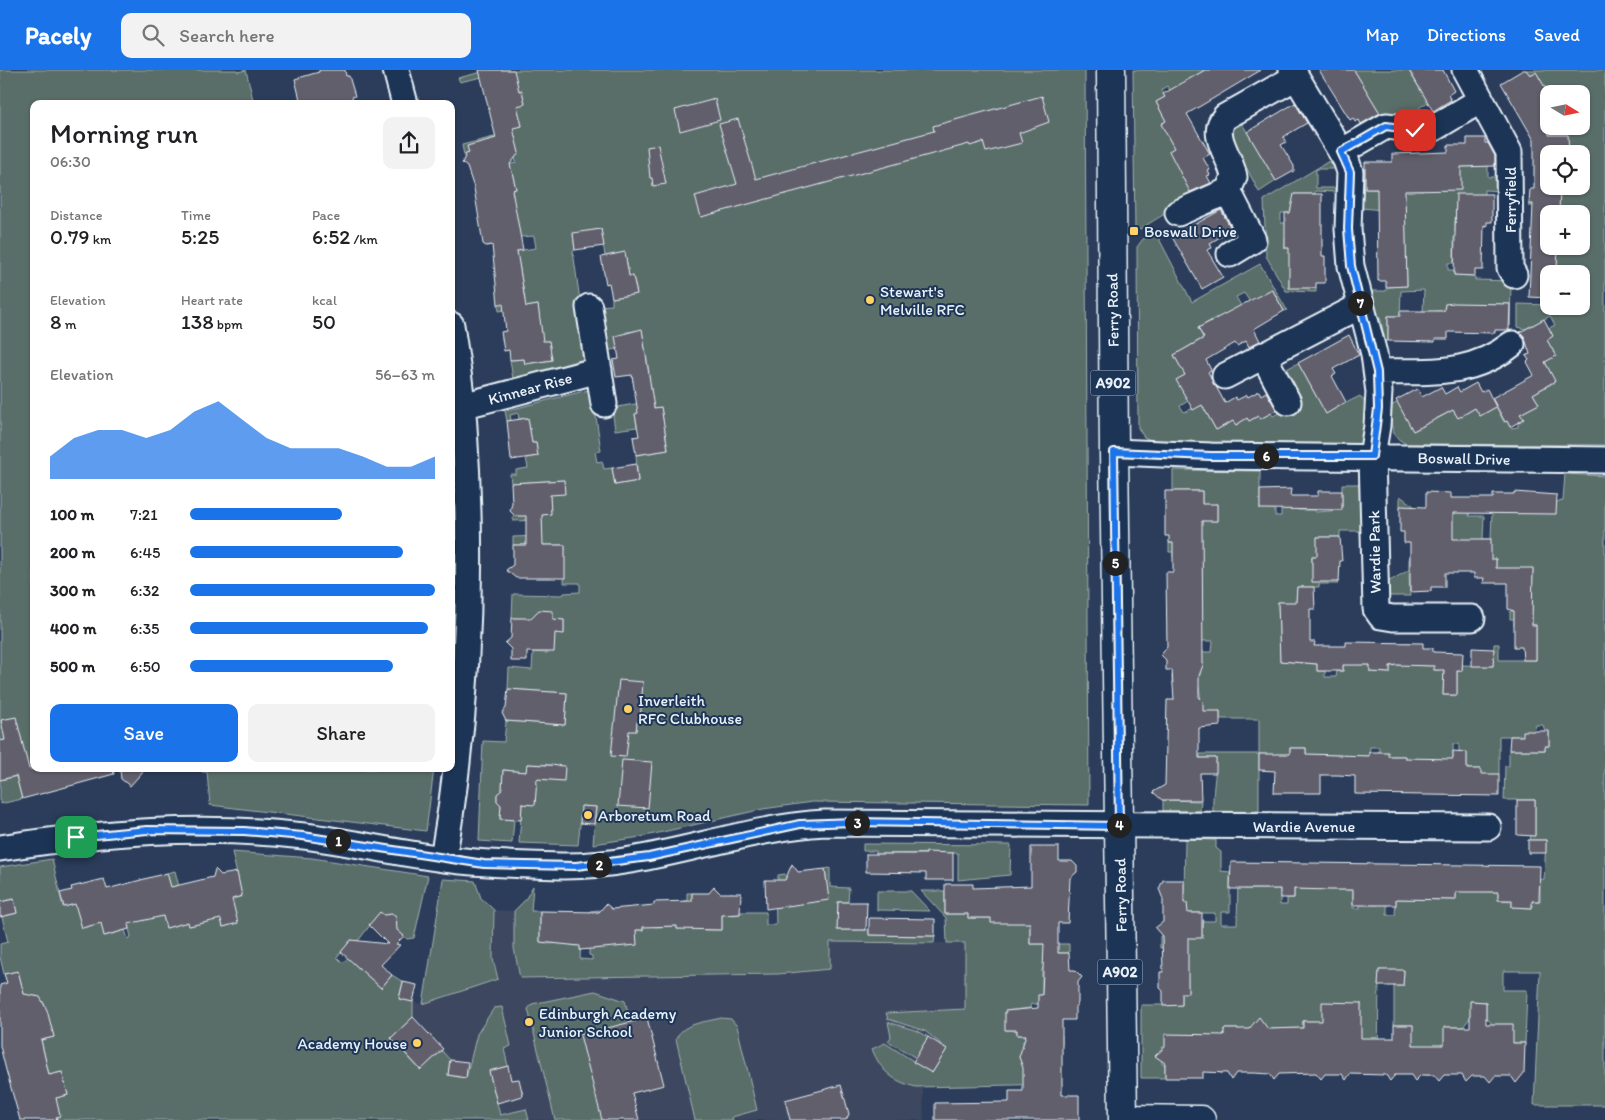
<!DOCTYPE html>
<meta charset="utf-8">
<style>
:root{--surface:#fff;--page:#f2f2f2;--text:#202124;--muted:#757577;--accent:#1a73e8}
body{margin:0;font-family:Itim,sans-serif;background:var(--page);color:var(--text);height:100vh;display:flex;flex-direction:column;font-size:19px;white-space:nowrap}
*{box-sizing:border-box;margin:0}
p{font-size:16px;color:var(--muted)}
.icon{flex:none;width:28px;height:28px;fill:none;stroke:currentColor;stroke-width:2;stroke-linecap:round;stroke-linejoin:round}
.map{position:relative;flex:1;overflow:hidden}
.side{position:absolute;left:30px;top:30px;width:425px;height:672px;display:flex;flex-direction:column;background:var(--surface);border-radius:10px;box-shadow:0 1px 4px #0004}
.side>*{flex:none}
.needle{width:32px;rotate:100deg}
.buttons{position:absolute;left:1540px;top:15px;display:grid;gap:10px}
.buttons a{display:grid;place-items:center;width:50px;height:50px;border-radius:10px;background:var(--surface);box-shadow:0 1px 4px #0004;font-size:25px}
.pin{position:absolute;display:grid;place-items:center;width:42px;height:42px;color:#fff;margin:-21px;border-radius:10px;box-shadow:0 2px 8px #0006}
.km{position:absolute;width:25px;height:25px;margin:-12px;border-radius:50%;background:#222;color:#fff;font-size:14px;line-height:25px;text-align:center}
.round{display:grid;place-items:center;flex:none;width:52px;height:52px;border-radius:10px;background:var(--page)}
.overview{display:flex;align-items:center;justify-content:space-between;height:85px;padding:0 20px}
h1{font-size:28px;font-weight:600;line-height:38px}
.stats{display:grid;grid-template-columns:repeat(3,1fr);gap:8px;height:85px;padding:5px 20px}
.stats div{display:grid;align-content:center}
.stats b{font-size:21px;font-weight:600}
.stats small{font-size:14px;font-weight:400}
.stats p{font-size:14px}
.chart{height:140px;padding:10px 20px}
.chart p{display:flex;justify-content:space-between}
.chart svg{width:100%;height:90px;margin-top:5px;fill:var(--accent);opacity:.7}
.action{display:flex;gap:10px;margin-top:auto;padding:10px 20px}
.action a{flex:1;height:58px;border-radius:10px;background:var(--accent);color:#fff;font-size:20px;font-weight:600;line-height:58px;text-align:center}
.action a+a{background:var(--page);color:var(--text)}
ul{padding:0 20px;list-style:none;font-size:16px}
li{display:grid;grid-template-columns:80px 60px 1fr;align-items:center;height:38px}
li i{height:12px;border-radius:6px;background:var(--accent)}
header{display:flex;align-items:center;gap:30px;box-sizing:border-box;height:70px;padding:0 25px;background:var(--accent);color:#fff}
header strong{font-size:24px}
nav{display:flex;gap:28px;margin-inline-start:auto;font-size:18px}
.search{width:350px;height:45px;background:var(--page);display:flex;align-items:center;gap:12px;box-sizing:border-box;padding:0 18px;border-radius:10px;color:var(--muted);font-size:19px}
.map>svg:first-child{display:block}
.built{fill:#3c4760}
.green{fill:#5a6e69;stroke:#a1b0b0}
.building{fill:#625f6c;stroke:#e8f1f8}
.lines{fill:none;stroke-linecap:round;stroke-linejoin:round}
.minor-casing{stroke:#e8f1f8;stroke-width:29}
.major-casing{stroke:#e8f1f8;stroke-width:31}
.minor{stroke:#1d3557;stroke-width:25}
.major{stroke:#1d3557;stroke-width:28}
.route-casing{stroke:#fff;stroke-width:10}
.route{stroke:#1a73e8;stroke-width:6}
.poi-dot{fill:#ffd166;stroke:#1d3557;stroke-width:2}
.labels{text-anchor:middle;stroke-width:4;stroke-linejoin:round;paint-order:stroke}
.shield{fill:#1d3557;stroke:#abb9c8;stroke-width:1}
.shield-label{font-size:15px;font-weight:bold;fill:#e8f1f8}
.street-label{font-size:16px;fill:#e8f1f8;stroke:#1d3557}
.poi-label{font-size:16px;fill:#e8f1f8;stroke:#1d3557;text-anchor:start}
</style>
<header>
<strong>Pacely</strong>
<div class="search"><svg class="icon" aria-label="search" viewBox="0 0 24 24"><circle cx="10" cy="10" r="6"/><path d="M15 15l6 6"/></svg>Search here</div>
<nav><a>Map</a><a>Directions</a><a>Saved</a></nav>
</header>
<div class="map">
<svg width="1605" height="1050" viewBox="0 0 1605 1050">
<rect width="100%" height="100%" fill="#2b3d5b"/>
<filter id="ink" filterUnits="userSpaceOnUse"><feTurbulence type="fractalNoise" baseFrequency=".02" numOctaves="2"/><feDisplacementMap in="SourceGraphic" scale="10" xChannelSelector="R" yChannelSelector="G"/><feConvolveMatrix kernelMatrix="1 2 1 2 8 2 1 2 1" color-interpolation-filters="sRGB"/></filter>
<g filter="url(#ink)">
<path class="built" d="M494,840L514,841V878L520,908L778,904L830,899V872L965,873L966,1017H923L924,1050H118L258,898L423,934L498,909L493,889Z"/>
<path class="green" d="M0,0H237L238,2L246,0L254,34H34V699H41L42,702L18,713L22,729L0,734V710L18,706L8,669L0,671Z
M490,0H1085L1089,735L812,732L763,739L641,767L593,774L596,737L582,736L578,775L519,773L522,734L537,709H551L552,695L527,694L526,702L503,700L502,723L497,725V731L501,733L500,749L514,750L512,773L479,771L483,671L504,672L506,651L565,655L567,623L508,619L509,598L532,600L533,582L547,583L548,563H564V550L512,548L513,524L563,525L564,523L580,522V513H564L565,475H513V467L542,466V450L513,451V446L550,444V425L564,410L511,413L510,404H516V400L528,398L526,388L538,386L536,373H532L528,348L519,349L518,343L510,345L511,350L507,351L505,341L592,319L601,381L595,382L597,392L602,391L604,399L612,398L615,415L638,411L636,385L668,380L661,337L635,344L637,357L615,360L612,338L652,331L649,309L633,312L632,305L649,302L642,260L626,262L617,279L604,281L597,236L612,235V228L637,224L633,206H629L625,183L605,186L601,159L573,164L575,180L573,181L588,288L513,309L510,290L524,289L525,294L552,290L549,271L531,273L540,253L538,235L499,241L498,234L525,230L519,193H514L497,184L536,178L534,166L521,167L476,129L516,119L511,98L494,102L503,96L516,93L515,88L519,83L517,76L513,74L509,65L492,69L464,85L462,75L498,66L497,62L522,56L517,36L525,33L522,21L482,7L460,12L458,8Z
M1133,0H1205L1177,16L1172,23L1167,16L1161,20L1165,27L1156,32L1166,51L1161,54L1189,103L1182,107L1191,122L1183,127L1186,131L1135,162Z
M1354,0H1408L1428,32L1419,38L1424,46L1451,30L1453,33L1425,50L1381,45Z
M1526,0H1605V375L1407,374C1389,367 1391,352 1391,336L1398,332L1413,361L1424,356L1419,347L1429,341L1435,350L1453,340L1458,348L1475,338L1480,346L1496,337L1504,352L1507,351L1511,358L1518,357V352L1523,349L1520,344L1539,334L1533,324L1555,312L1545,292L1556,286L1547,270L1553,266L1549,258L1555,255L1550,246L1525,259L1518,257V234L1581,236V204H1554V201L1532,196L1557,197L1558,176H1581V144H1559L1539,136H1529L1555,119L1581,116V84H1560L1569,83L1568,65H1539L1549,56H1581V24H1550L1546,18L1540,22L1541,11L1536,2L1530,5Z
M1240,50L1276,111L1259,122L1232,70L1229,59Z
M1329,91L1335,99H1316V118H1335V122L1315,121V124H1294L1293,143H1281V153H1293L1285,169V178H1293L1296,209H1289V217L1316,218V222L1286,221L1266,186L1264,130Z
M1488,96V107H1497L1503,121L1484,120V124L1463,151H1455V162H1484L1475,167H1454V193H1448V200H1454V205L1475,206V210L1511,211L1510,256V234H1445L1444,241H1435V246L1423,241L1424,220L1401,221L1400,246H1388V271H1385L1381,251L1368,221H1386V217L1407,216L1405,142L1361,138L1362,99H1365V119L1423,121V113L1461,97Z
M1156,163L1192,232L1260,194L1287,240L1284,241L1272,219L1250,232L1244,223L1236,227L1244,241L1222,254L1217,247L1198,258L1203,268L1174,285L1185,305L1176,310L1192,325L1186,328L1188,331L1180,336L1184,342L1202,335L1216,360L1233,351L1236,355L1247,348L1249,351L1258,346L1260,349L1271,343L1273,346L1297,333L1281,302L1298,293L1326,343L1360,326C1373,339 1365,360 1362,376L1155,372L1144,367L1138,358L1137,177L1143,169Z
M1173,400L1260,401V439L1275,420V446H1281V434L1298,436V440H1315L1316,442L1342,440V414H1363L1364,461H1340V467H1317L1319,486H1312V495H1319L1338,514H1319V517H1297L1296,533L1278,532L1280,591L1317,594V601H1325V607H1336L1337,601H1343V594L1370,595V602L1390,603V596L1402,595L1403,573H1411L1410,595L1434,596V600H1439L1444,596L1443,625L1457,626V601H1462V595L1493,596L1494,574H1499V590H1536V555H1514V549H1510V541H1532L1533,499L1496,513V489L1437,503H1409L1410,526H1384V514L1409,500V485H1426L1400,436V426L1422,442L1470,441L1469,446H1484L1483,469H1491L1492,442L1563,431L1565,404L1605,406V1035H1534L1540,901H1503V920H1527L1525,973H1514L1486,948V932L1471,931L1470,948L1463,957H1444L1446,972L1441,975L1431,1005H1424V976L1414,975L1411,973L1413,955H1394V916H1403L1404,901L1379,900L1378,1003L1359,968L1361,933L1344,952L1303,951V958L1269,959V969H1263L1264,953L1261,950L1254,969L1239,959H1224L1223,1003H1220V984L1162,977V994H1165V1008H1141V935H1182V923L1188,922L1187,879L1160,878V866L1202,867V851H1215V843H1187V834L1183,833L1178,823H1184L1185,769L1216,770V778L1221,782V801L1230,802V842H1221V854H1237L1238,811L1244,819H1280V835H1287V828H1294V819L1353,820V838H1360V829H1367V835H1378V820L1387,819V845H1395L1396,829L1456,830V821L1498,822V830L1512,831V837L1532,838V831H1540V810L1544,809L1546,770H1530L1531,765H1535V730H1504L1505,696H1509V680H1545V676H1549V662L1545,661L1543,655H1536L1534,661L1523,666H1499V704L1481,709V699H1467V682H1459V674H1453V698L1405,689L1404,686H1388L1379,690V677H1370L1369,686H1359V688L1338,685H1306V678H1290V685L1259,684V741L1213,742C1212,723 1216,707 1216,688H1200V684H1259V649H1220V641L1203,643L1199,617H1184V612H1172V605L1200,606L1201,597L1203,594L1201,582H1212L1213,571H1200L1202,487H1173V482H1169V473H1199L1202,450L1217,451V434L1202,436V421H1173Z
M202,699H434L426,761L210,735L207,702H202Z
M1163,730L1201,731L1200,741H1163Z
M863,774L1011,775L1010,805L958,810V783L876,784V781H863Z
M232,782L312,788L428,806L414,868L407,869L395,858L397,852L394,845L384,846L380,842L358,871L351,870L337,887L343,893L351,884L354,894L381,918L392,905L403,912L399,928L413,932V947L391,968L420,1000L442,981L450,990L448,1005L466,1008L477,964L494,938L502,937L511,976L504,979L508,996L489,1001L500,1045L526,1039L529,1050H57L56,1028L68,1025L62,1002L49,1005L41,970L54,967L44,933L37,926L25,927L18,901L4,904L0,887V874L8,872L2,847L17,843L14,829L0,832V797L52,789L63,837L72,835L68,821L72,820L82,858L101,853L105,866L125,860L128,869L131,867L119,816L163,846L166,858L180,854L167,803L175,801L189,856L207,852L219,842L223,857L237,853L226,805L234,828L242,827Z
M830,798V817L849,818L848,832H838V860H869V865L935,866L934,873L830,872V899L778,904L520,908L514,878V841L525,830L533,816L531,841H540V871L547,874L570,872V875L577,876L581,870L580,889L592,890V886L589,885V871H593L590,841L599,840L600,852L636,860H643L642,838L655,857L677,856V859H683V831H687V823H692V857H703V860H722V838L730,837V823H733V845L740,844V842H766V855H776L775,814H778V805L785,804L789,835L820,814L827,812L825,799Z
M443,809L475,811L481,828L494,840L493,889L498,909L423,934Z
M877,821H911L930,841L877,840Z
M921,821H945V844H968V848H991L1030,853V874H1069V883H1049L1042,900V925L1038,934H1031L1030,938L1005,941L1006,960H1017V965H1062V975H1047L1046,971H1023V979L1019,987L1023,996L1062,1014L916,1017C892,1011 881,1001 872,979L885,973L932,1003L947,979L925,961L888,949L886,943L965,939V873H947L946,848Z
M595,921L625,931L631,952L602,1050H555L528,939L532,934Z
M721,948L731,949L737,956L757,1040L732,1047L733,1050H695L676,969C682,953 706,952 721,948Z
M888,952L918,961L928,967L916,988L888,971L891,967Z"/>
<path class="building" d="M319,0H345L346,6H349L355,26L352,27L354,34H301L295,9L319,2Z
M479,0H514L519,21H522L525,34L517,36L522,56L513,58L519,83L510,94L516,119L512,120L523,180L517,181L526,237L538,235L543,271H549L552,290L525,294L524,289L510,290L509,280L504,281L501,262L506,261L503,234H498L492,175L486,176L483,174L474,118L467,97L462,93L466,84L469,83L467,76L496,68Z
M1205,0H1261L1187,44L1210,84L1203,88L1210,100L1208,101L1210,105L1207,106L1211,113L1190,122L1169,81L1174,78L1161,54L1166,51L1156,32L1165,27L1163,24Z
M1319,0H1354L1380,43L1361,54L1359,50L1355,52L1353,48L1350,50Z
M1409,0H1443L1454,21L1448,25L1451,30L1433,41Z
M1523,0H1526L1530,5L1536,2L1549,24V65H1568L1569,84H1549V116H1560L1559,144H1549V176H1558L1557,198L1555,197L1554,204H1549V228L1529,227L1533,134H1529L1530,119H1534V70L1501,13Z
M1042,26L1049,52L1019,63L1022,73L986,82L983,72L970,76L969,74L701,147L695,126L737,114L719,54L738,49L756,109L934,61L933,56Z
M715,29L720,50L680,61L675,40Z
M1295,33L1307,53L1283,67L1286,72L1281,75L1294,96V101L1276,111L1247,62Z
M1467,68H1485V73H1488L1495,86V96L1461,97V120L1405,121L1407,216L1386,217V211H1378L1377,119H1365V92H1392V84L1448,82V75H1467Z
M658,75L666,114L653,116L652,108H650L647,77Z
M1294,124H1322V186H1325V213H1316V218H1289V178H1285V143H1290Z
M1456,124H1492V152H1487V156L1484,155L1483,200H1475V206L1454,205Z
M1221,140L1232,160L1210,173L1212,178L1207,180L1223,207L1202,219L1172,167Z
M601,159L604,176L575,180L573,163Z
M625,182L629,206H633L637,224L612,228L609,213L606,214L601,187Z
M1272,219L1284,241L1254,259L1260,271L1249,277L1246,271L1237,276L1235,273L1206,290L1211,300L1208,302L1225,333L1235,327L1237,330L1247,325L1248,327L1259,321L1261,325L1266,322L1277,340L1260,349L1258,346L1249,351L1247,348L1236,355L1233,351L1216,360L1202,335L1193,340L1176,310L1185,305L1174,285L1204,268L1198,258Z
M1454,233L1510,234L1509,260H1495V263L1448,262V269H1435V272L1388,271V246H1400V241H1444L1445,234Z
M1544,249L1553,266L1547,270L1556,286L1545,292L1555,311L1533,324L1539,334L1520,344L1524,349L1510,357L1507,351L1505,352L1492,328L1534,305L1527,292L1529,290L1526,286L1530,284L1524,266L1520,262Z
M642,259L654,338L661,337L668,380L636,385L633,367L639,366L635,344L638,343L632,305L616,307L613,290L619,289L615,266Z
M1349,265L1359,285L1333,299L1336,304L1332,306L1346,332L1326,344L1298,293Z
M1476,313L1481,322L1487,319L1496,337L1480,346L1475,338L1458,348L1453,340L1413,361L1396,330L1417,319L1422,327L1441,317L1445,324L1457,317L1460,322Z
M528,348L532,373H536L538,386L511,390L507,351Z
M636,394L638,411L615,415L612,398Z
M564,410L565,424L550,425L551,444L542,445L543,475H565V508H516L506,500L513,495V475H526V446H515L510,441L512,433L511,413Z
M1291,419L1290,426H1318V421H1342V440L1260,439V420Z
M1165,421H1202V434H1217V451H1202L1203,595L1199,606V627L1203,631V641H1220V656L1199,658V688H1216V703H1200L1201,730H1162L1153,722L1165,715L1167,630H1174L1172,600H1166V590L1161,585L1167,577L1166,502H1173V473H1169V466H1165Z
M1426,422L1451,423V428H1493V424H1514V422L1557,425L1556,444L1453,443V469H1491V489H1496V498H1533L1532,555H1536V590H1523L1522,577H1514V541L1508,539V513H1483L1484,508H1474V503H1445V517H1431V521L1410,522V473H1404V462H1400V436L1426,437Z
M1317,467H1340L1342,491H1340L1339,512H1312V486H1317Z
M1297,517H1314L1315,539H1310V572H1315L1314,576H1346V572L1423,573V578H1433V582L1463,583L1462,601H1457V625H1443L1444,600H1434V596L1397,595L1390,596V603L1370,602V595H1343V601H1317V594L1280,591L1278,532H1296Z
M539,540L553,541V549L564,550V564L555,563L554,582H527V591H511V579L505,573L511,568L512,548H531Z
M1472,578L1494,579L1493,596H1472Z
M619,610L643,612L640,653L637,652L636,661H629L626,687L611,686Z
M508,619L567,623L565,655L506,651L502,643L506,638Z
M16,647L29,699H113L114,704L22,729L16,706L0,710V671L5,670L1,650Z
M1523,661H1549V676H1545V680H1509L1510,666H1523Z
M1290,678H1306V684L1369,686V682H1388V686H1405V688L1453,689V681L1467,682V699H1481V704H1499V726L1355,724V706L1338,705H1321V723H1274L1275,701L1259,700V684H1290Z
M622,690L652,692L648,738L618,736Z
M527,694L565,696L564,711L537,709L535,735L522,734L521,750L500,749L501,735L497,731V724L502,720L503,700L526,702Z
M120,699H145L130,716L121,709Z
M1517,730H1535V766L1517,765Z
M581,736L596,737L594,754L580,753Z
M1528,770H1546V783H1528Z
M1031,777H1059V791H1072L1077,796V802L1070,808L1068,853H1058V883H1069L1070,900H1075L1082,907L1078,912V933L1075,937V950H1062V1025H1079V1050H935V1033L1009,1032V1021H1023V998L1019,987L1026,965H1017V960H1005V941L1038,938V925H1042L1044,874H1030V853H991V848H968V844H945V814H973V818L1031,816Z
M926,782L953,783V810H926V803L866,802V784H926Z
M1231,792L1540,796L1539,831H1532V838L1512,837V830H1498V822H1456V830L1396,829V835H1353V820H1331L1294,819V828H1280V819H1230Z
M792,794L798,802L825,799L829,830L766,839L765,810H785Z
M215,799L221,805L237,802L242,826L232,829L238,853L223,857L221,849L189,856L188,852L166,858L163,846L128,854L129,859L104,866L101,853L82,858L75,834L64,837L60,823L72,820L71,817L104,809L107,819L167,803L171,817L213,807Z
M1163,810H1184V833H1187L1188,843H1202V868H1188V923H1182V935L1163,936V921L1160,918V902H1163L1162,866L1155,858L1163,852V829L1159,819Z
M714,817L720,823H741L740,844L722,845V860L677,859V856L643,857V860H636L637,875L580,880V876L540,872V841L599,842L606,834L612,839L654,835V832L692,831V823H709Z
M14,829L17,843L0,847V832Z
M838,832H867L866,860H837Z
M380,842L384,845L392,844L396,847L397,860L404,866L396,874L400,875L381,895L392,905L381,918L341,882L351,870L388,874L369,855Z
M869,848L935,849V866L869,865Z
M1379,900H1404L1403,916H1378Z
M18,901L24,924L40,927L47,940L54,967L41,970L49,1005L62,1002L68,1025L56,1028L60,1046L56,1047L57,1050H20L6,1000L0,976V915L7,913L4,904Z
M403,912L417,915L413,932L399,929Z
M1470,931L1486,932V954H1513V973H1525L1524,1003L1516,1013L1511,1006H1495L1490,1012L1485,1006H1472L1466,1012L1462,1005H1444L1439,1011L1434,1005H1421L1415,1011L1411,1005H1395L1390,1011L1386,1005L1350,1004L1346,1010L1342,1004H1325L1321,1009L1316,1003L1279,1004L1274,1010L1270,1004L1254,1003H1236L1231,1010L1227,1003L1203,1002V1008H1165V993L1155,986L1165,977V964L1224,965V959H1249L1259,947L1268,959L1303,958V951H1322V932L1361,933V968H1394V955H1413V975H1444V957H1470Z
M413,947L443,979L421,1000L391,968Z
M647,948L664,1015L632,1023L639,1050H602L580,965Z
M928,967L947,979L932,1003L913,992Z
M450,990L468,992L466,1008L448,1005Z
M508,996L511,1010L519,1009L523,1026L497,1033L489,1001Z
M841,1015L849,1044L846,1050H790L785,1030Z"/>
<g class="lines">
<g class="minor-casing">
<path id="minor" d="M396,0L405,34
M1292,0L1346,90L1350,102L1348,159L1351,196L1374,284L1379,322L1377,356L1372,386L1376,539L1381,546L1393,548H1472
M1465,0L1509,82L1510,198L1514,205
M1341,82L1386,56L1423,60L1434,58L1481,30
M1178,143L1228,121
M1230,184L1253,170L1228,121L1234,107C1231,86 1209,65 1225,47L1296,7
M589,237L604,334
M1263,285L1288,332
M1377,302C1427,301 1470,307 1512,274
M1225,306L1360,236
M462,336L599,300
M1114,382L1211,386L1605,390
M0,778C102,762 201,754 304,766C351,772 397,783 444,789C483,794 522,795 561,796C652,797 736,758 825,753L1488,757
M443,789C468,647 474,502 464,357C462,323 456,289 451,255"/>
</g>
<g class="major-casing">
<path id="major" d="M1111,0L1114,382L1123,1050
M1123,1049L1201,1050"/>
</g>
<use href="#minor" class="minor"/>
<use href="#major" class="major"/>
</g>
</g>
<g class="lines" filter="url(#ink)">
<g class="route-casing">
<path id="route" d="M76,767L147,760L244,761L303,766L484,794L576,796L649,787L800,754L853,752L1119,756L1114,382L1211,386H1372L1378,339L1377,302L1351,196L1348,159L1350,102L1341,82L1386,56L1415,60"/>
</g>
<use href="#route" class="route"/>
</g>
<g class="poi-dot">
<rect x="1129" y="156" width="10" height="10" rx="2.5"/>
<circle cx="870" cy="230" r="5"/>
<circle cx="628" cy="639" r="5"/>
<circle cx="588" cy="745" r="5"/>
<circle cx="529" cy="952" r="5"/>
<circle cx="417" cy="973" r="5"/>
</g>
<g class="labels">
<g class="shield">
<rect x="1090.5" y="300.5" width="45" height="25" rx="4"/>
<rect x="1097.5" y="889.5" width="45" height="25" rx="4"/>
</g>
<g class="shield-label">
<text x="1113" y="318">A902</text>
<text x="1120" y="907">A902</text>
</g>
<g class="street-label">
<text transform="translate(1510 130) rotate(-90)" y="6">Ferryfield</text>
<text transform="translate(1112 240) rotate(-91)" y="6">Ferry Road</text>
<text transform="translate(530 318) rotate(-15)" y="6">Kinnear Rise</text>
<text transform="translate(1464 388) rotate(1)" y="6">Boswall Drive</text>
<text transform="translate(1374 482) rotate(-91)" y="6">Wardie Park</text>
<text x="1304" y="762">Wardie Avenue</text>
<text transform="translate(1120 825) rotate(-91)" y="6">Ferry Road</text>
</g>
<g class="poi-label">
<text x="1144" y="167">Boswall Drive</text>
<text x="880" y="227">Stewart's<tspan x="880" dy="18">Melville RFC</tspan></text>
<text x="638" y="636">Inverleith<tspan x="638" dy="18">RFC Clubhouse</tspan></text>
<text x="598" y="751">Arboretum Road</text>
<text x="539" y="949">Edinburgh Academy<tspan x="539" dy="18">Junior School</tspan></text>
<text x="407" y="979" text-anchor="end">Academy House</text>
</g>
</g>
</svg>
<div class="buttons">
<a><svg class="needle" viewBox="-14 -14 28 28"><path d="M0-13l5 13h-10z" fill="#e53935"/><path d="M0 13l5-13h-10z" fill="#757577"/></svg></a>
<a><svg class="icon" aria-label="locate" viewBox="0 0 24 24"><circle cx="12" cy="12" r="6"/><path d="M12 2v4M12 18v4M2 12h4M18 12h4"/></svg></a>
<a>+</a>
<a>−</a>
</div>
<div class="pin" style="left:76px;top:767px;background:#1e9e55"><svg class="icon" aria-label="arrive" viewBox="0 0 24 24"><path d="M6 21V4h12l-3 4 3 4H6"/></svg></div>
<div class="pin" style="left:1415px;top:60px;background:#d93025"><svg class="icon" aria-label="check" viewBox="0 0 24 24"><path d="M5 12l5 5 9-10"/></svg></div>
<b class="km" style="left:338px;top:771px">1</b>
<b class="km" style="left:599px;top:795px">2</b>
<b class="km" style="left:857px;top:753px">3</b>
<b class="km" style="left:1119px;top:755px">4</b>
<b class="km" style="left:1115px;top:493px">5</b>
<b class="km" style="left:1266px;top:386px">6</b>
<b class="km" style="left:1360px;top:233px">7</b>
<section class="side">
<div class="overview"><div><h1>Morning run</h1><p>06:30</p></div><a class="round"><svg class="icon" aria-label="share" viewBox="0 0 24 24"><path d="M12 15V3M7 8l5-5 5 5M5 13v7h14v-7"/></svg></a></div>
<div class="stats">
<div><p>Distance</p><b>0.79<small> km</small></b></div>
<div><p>Time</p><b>5:25</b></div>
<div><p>Pace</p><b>6:52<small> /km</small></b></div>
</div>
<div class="stats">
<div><p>Elevation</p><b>8<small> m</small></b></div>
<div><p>Heart rate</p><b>138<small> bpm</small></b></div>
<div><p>kcal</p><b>50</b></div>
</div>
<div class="chart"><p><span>Elevation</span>56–63 m</p>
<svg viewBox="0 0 160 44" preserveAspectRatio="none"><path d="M0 44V33L10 24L20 20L30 20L40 24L50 20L60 11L70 6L80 15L90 24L100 29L110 29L120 29L130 33L140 38L150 38L160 33V44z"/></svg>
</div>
<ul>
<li><b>100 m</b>7:21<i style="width:62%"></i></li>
<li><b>200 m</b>6:45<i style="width:87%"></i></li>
<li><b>300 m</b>6:32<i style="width:100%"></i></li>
<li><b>400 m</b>6:35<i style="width:97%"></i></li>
<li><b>500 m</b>6:50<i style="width:83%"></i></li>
</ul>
<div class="action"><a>Save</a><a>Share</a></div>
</section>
</div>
